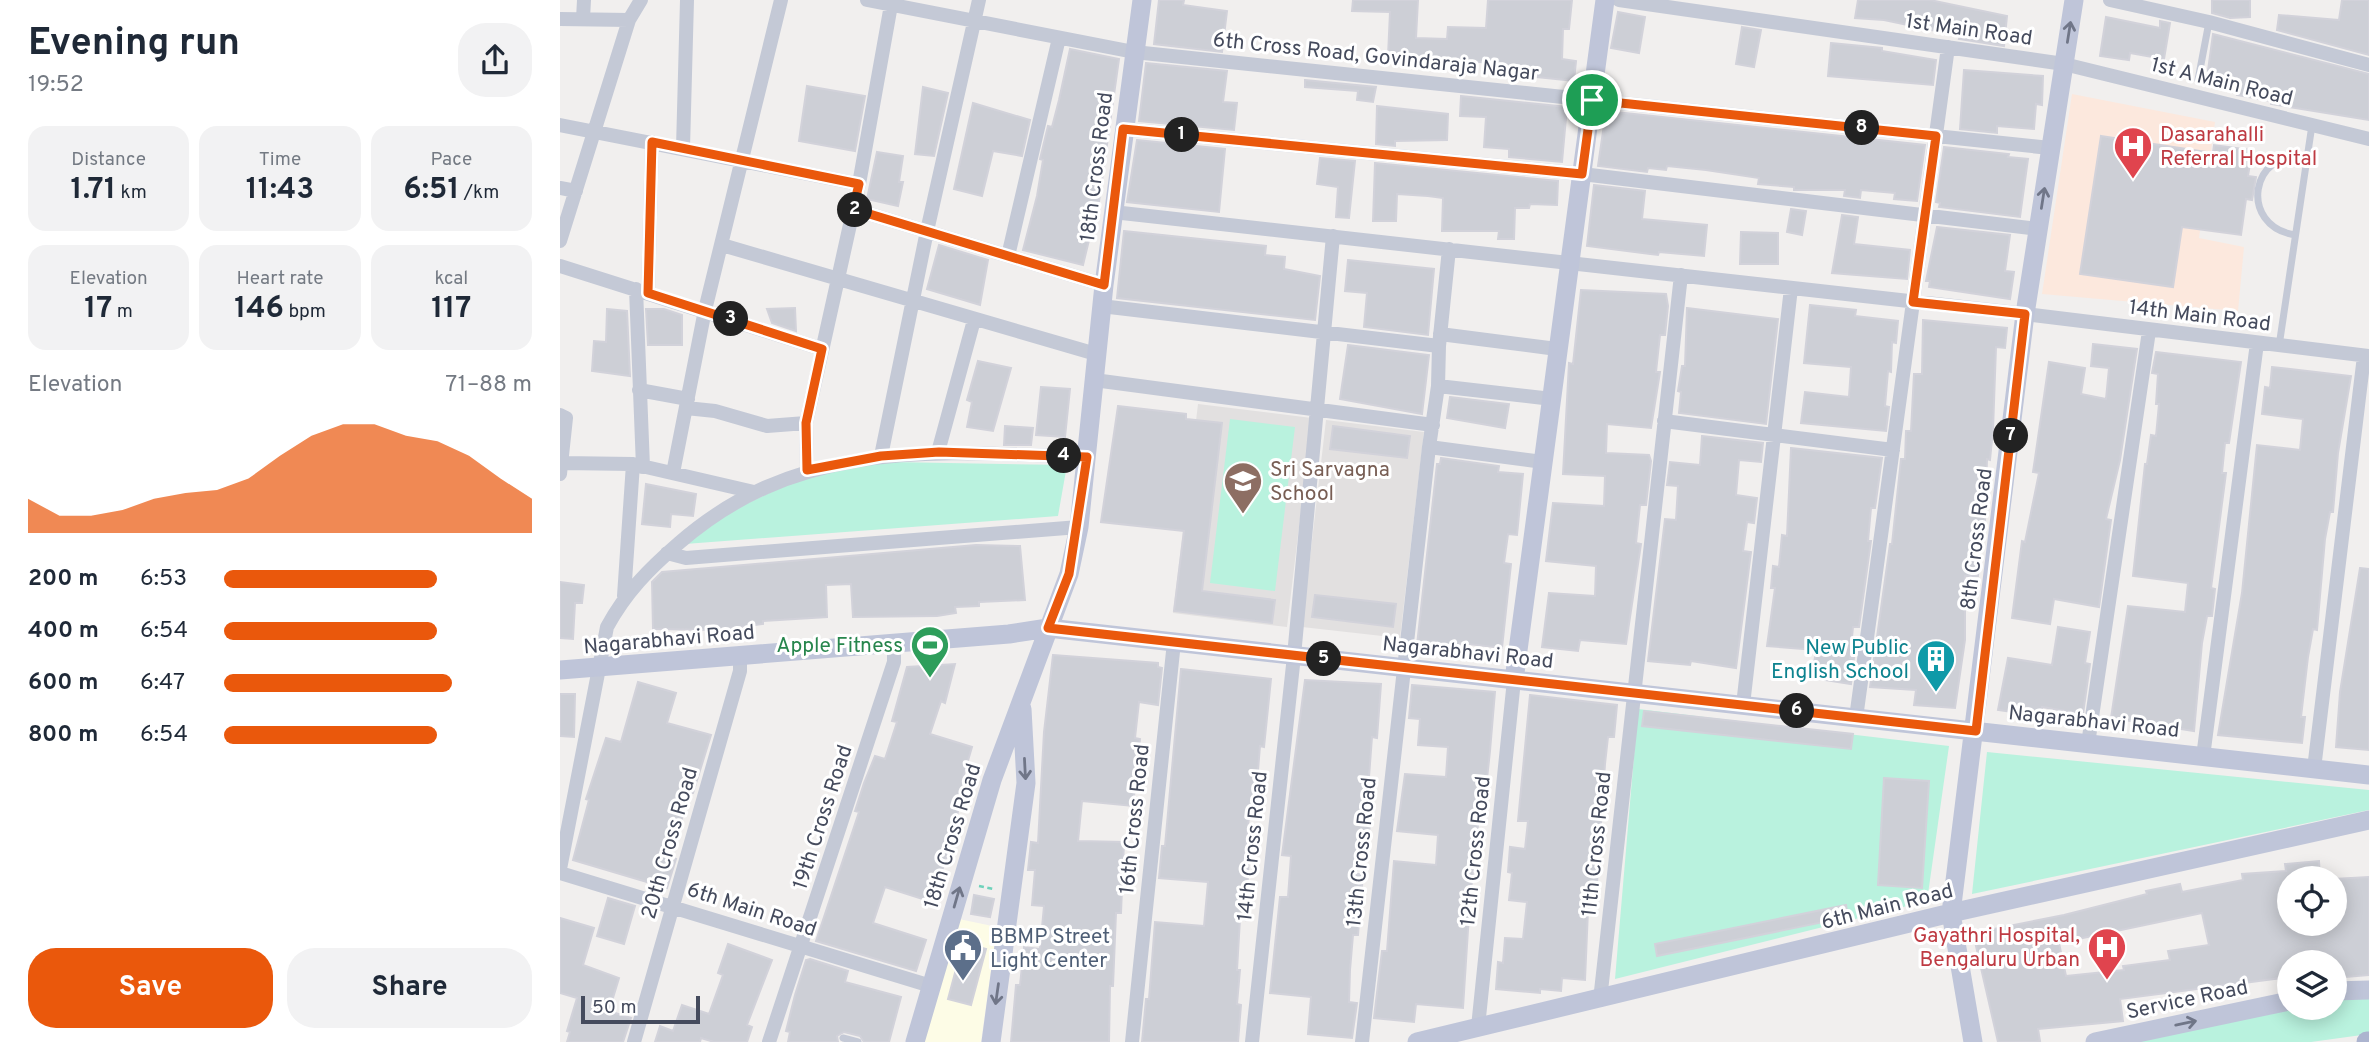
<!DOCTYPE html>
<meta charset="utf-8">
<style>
:root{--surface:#fff;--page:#f2f2f3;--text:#1f2937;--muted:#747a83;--accent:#ea580c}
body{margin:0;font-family:Overpass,sans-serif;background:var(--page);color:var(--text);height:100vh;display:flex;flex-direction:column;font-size:26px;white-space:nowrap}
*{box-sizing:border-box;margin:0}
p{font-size:23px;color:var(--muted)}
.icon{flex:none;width:38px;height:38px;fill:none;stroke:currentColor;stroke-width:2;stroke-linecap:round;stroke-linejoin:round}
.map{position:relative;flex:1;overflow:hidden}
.side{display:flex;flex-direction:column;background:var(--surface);width:560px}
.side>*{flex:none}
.tools{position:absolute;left:1717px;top:866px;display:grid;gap:14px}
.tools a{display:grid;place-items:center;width:70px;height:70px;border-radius:50%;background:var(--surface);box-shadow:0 4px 18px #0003;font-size:35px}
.scale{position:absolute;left:21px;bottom:18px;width:119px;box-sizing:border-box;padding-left:7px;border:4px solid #454b5d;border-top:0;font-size:19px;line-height:24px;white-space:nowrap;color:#454b5d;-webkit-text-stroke:5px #fff;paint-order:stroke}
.pin{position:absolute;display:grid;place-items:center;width:60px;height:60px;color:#fff;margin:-30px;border:4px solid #fff;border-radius:50%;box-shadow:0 2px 7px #0007}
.km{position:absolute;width:35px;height:35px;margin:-18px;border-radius:50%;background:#222;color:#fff;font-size:19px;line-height:35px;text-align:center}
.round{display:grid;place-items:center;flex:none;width:74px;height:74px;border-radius:28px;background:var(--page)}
.overview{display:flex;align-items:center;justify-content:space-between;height:119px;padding:0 28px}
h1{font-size:38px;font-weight:700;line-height:52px}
.figures{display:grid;grid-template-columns:repeat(3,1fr);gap:10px;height:119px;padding:7px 28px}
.figures div{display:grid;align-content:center;border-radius:18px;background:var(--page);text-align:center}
.figures b{font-size:30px;font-weight:700}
.figures small{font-size:19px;font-weight:400}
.figures p{font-size:19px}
.chart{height:196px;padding:14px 28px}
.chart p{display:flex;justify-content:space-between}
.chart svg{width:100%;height:126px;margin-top:7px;fill:var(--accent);opacity:.7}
.primary-button{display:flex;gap:14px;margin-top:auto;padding:14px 28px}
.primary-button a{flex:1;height:80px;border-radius:28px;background:var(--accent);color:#fff;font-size:28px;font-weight:700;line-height:80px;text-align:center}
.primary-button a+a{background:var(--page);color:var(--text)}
ul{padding:0 28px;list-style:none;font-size:23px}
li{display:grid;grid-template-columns:112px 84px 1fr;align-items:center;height:52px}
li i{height:18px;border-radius:9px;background:var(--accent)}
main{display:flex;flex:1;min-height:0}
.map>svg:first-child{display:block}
.commercial{fill:#fdfce6}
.education{fill:#e2e0e0}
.medical{fill:#fce8dd}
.green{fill:#b9f2de}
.building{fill:#cdcfd6;stroke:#d2d2da;stroke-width:2;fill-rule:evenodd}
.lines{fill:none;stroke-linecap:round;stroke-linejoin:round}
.path{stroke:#6fd2bb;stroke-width:2.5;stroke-dasharray:5 3.5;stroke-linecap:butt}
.lane{stroke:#c4c9d6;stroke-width:7}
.street{stroke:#c4c9d6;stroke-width:14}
.secondary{stroke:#bfc5d9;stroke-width:19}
.primary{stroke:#acb4cf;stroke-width:21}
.oneway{stroke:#707688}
.route-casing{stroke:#fff;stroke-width:14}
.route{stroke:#ea580c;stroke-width:9}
.labels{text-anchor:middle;stroke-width:6;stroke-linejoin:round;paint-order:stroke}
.street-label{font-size:21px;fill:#454b5d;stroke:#fff}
.health-label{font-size:21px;fill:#be3a42;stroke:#fff;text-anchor:start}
.education-label{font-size:21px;fill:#785e54;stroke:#fff;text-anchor:start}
.leisure-label{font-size:21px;fill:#27864d;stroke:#fff;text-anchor:end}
.culture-label{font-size:21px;fill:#0d838f;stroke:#fff;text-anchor:end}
.service-label{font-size:21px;fill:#4e5e75;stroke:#fff;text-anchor:start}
</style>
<main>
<section class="side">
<div class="overview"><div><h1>Evening run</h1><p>19:52</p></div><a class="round"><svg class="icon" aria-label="share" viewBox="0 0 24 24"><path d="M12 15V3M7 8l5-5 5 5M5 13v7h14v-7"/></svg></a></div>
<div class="figures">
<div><p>Distance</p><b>1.71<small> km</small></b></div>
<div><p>Time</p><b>11:43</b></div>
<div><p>Pace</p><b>6:51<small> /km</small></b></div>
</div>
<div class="figures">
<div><p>Elevation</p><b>17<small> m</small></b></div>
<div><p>Heart rate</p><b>146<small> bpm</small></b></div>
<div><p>kcal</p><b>117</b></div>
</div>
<div class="chart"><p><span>Elevation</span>71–88 m</p>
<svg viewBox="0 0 160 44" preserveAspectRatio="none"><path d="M0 44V32L10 38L20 38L30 36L40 32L50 30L60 29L70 25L80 17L90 10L100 6L110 6L120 10L130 12L140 17L150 25L160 32V44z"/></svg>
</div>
<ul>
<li><b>200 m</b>6:53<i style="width:69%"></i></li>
<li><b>400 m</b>6:54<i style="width:69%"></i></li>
<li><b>600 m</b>6:47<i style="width:74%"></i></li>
<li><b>800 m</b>6:54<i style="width:69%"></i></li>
</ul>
<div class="primary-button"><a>Save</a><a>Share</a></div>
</section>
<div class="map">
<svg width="1809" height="1042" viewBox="0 0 1809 1042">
<rect width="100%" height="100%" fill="#f1efee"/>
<path class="commercial" d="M399,919L437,927L421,1042H361Z"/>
<path class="education" d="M638,404L752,418L727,627L613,613Z
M766,420L864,432L840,638L742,627Z"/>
<path class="medical" d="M1512,94L1655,122L1639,238L1684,247L1678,311L1482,294Z"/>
<path class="green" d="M670,419L735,427L715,591L650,583Z
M331,462L507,465L498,516L125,544L163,515L247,475Z
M1078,709L1389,746L1367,901L1055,979Z
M1427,752L1809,790V810L1412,894Z
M1809,994V1034L1751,1042H1560L1729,1008H1774L1775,996Z"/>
<path class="building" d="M599,0H624L623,5L667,11L662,52L594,44Z
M793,0H858L856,38L887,39L888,27L926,28L928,0H1012L1009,29H1003L1002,59L1016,61L1014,81L977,77V71L942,69V65L913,61L828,56L830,12L792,11Z
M1298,0H1370L1447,16L1444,46L1399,39L1400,36L1324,20L1295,18Z
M1652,0H1690V17L1670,18L1652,13Z
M1782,0H1809V55L1717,30L1719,15L1779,20Z
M1058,12L1085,17L1079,53L1051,48Z
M1546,17L1600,28V21L1610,23L1604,59L1570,53L1569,60L1540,56Z
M1182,27L1201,30L1194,67L1176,64Z
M1653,34L1809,74V120L1711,104V101L1677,95L1678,90L1646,85Z
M1271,43L1322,48V51L1376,60L1373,85L1268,76Z
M510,49L559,59L534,237L530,236L523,265L463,250L477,196L483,160L480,159L488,126L492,127L499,100Z
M586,63L667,71L663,102L677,103L674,130L579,121Z
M1404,70L1483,76L1482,105L1476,104L1474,129L1437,126V133L1400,129Z
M745,80L816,87L813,102L797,100L798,91L745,87Z
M247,86L305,96L295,151L239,141Z
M363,87L388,93L374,156L355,154Z
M901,96L1007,107L1002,162L949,157V149L924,147L926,117L900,116Z
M413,103L470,120L462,156L433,151L422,196L394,189Z
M817,106L888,114L887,140L835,141V146L816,144Z
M1046,111L1365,145L1357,201L1334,199L1335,193L1301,190L1300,198L1284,196L1285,190H1234V187L1198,184L1199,178L1146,170L1107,166L1106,170L1088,168L1087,172L1038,166Z
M1541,136L1653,153L1654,145L1692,150L1688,176L1696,177L1692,200L1686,199L1681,235L1622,227L1613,287L1520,274Z
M577,140L665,149L659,212L567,202Z
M1384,147L1449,154L1448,157L1468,159L1460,217L1379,207L1380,203L1376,202Z
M317,152L343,156L339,182H343L338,206L307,199Z
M760,158L795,161L789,218L776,217L778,187L757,184Z
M815,163L998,181L997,205L970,204L969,208H955L954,239H938L939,231H882L883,198L868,196L837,194L836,221H813Z
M1034,185L1085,191L1082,219L1147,225L1144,256L1099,252L1098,255L1027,246Z
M1231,209L1246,211L1242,235L1227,232Z
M1282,215L1298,217L1294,244L1350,250L1347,279L1272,273Z
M1377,227L1450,235L1445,271L1454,272L1450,299L1369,287L1370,281H1366Z
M564,231L706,246L705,255L725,257L724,269L760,276L755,320L557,298Z
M1181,232L1218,233V264H1180Z
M379,245L428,260L420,305L367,289Z
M788,260L874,269L868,335L804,327L807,293L785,291Z
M1021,290L1106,294L1108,306L1105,335H1100L1096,372H1100L1091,428L1047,424L1046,453L1089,455L1091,461L1086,505H1080L1076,543L1081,544L1066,644L1020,640L1018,651L982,647L989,593L1035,596L1036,566L986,561L993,503L1044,506L1045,476L1003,474L1009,363L1013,364Z
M1250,305L1296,310L1295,316L1338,321L1336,343L1332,342L1331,372L1328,371L1325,406L1329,407L1326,431L1241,423L1245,392L1289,397L1291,367L1244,363Z
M235,308L236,331L212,323L207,309Z
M1127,308L1218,319L1206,424L1119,413L1121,392L1118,391L1122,366H1125Z
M47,309L67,311L70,376L32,371L34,341L46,342Z
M86,309H104L122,315V345H88Z
M1363,320L1447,328L1445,348L1436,347L1433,430L1430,460L1427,459L1425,522L1421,521L1418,576H1405L1402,609H1405V640L1395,708L1354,705L1356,690L1310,687L1330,544H1332L1341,459H1345L1346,431H1351L1354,374H1362Z
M1533,344L1577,349L1560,460L1546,519L1551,520L1539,607L1494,599L1490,624L1452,618L1462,541L1465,542L1479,473L1473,472L1489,362L1525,368L1521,394L1546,399L1549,368L1531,366Z
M788,345L869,355L862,414L780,399Z
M1596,352L1681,362L1669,443H1665L1662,473H1666L1651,588L1655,589L1652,616H1647L1642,643L1634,731L1551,718L1568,606L1625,612L1628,583L1573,576L1585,464H1587L1591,435L1596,436L1599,404H1596L1598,374L1592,373Z
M418,361L451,368L433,431L407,427L412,402L407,400Z
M1712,367L1791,376L1778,453L1773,512H1770L1765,539L1757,630L1753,629L1748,657L1741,717H1745L1742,743L1658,735L1682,593L1697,445L1740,450L1743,419L1702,414L1705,387L1710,388Z
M481,387L510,389L505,437L476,435Z
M890,397L949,404L945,428L887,418Z
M558,406L626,414V419L662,423L642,591L715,600L712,623L614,611L624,531L541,522Z
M445,426L473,428L471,445H444Z
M773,426L850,436L847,458L770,449Z
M1142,436L1203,443L1201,462L1179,460L1176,495L1197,498L1194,523L1187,522L1183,551L1191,552L1176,668L1131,661L1130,665L1088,661L1105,519L1116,520L1118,486L1107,485L1110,462L1140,465Z
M1231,448L1322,458L1315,508H1311L1308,541H1311L1299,627H1293L1290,658H1294L1291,684L1252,678L1256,650L1207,646L1215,588H1211L1213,566L1219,567L1222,535L1227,536Z
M881,458L939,466L938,472L963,474L957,535L948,534L944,563L951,564L942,648L900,643L899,649L857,645L877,464H880Z
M86,484L136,494L133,516L111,514L110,527L82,524Z
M416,545L460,546L465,600L419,602V606L395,607L396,613L377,616L293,617L291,584L266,585L267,617L203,621V624L159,630L93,629L92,582L102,572Z
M1800,568L1809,569V750L1776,747L1780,692Z
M0,582L24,585L22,603H15L13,639L0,638Z
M755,595L836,604L833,627L752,617Z
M1498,627L1530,632L1525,663L1530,664L1523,714L1482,707L1480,716L1438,710L1448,658L1492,665Z
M493,655L598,663V667L602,668L598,705L579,702L575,738L580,739L573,806L522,801L518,841L564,842L561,913H556L553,986H550L549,1042H451L456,985H460L464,947L480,949L484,906L472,905L475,870H468L471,842L478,843L484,732Z
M395,664L385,703L381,701L370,734L412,747L402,781L405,782L389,849L372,902L325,887L313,923L366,940L356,971L256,941L299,812L295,811L304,783L315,756L325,759L337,722L332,721L347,667Z
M621,669L711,679L704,747L700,746L694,818L689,817L685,856H689L687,893L685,920L680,919L677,970H680L677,1004L681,1005L678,1042H582L586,999H589L595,922L644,926L648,882L599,878L602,846H605Z
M745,680L821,684L817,738L812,737L809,777L812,778L809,838L799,837L796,874H803L798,935H793L790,970L789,1002L797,1003L792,1038L748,1034L751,997L710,993L720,897H728L731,856L722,855Z
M78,682L116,693L107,723L151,735L133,793H130L120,825L114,823L104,855L116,859L107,888L13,860L29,800L26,799L46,738L61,742Z
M852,685L935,692L930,751L927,779H923L910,899L903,1008L856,1004L854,1022L814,1018L822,951H827L834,861L876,865L878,835L837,831L845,774L886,777L888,747L858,745L860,719L849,718Z
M0,694H15L14,737L0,736Z
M970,695L1057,705L1054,737H1048L1045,764L1037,883H1032L1028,910L1025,980L1002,978L1001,991L980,989V993L936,989L938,962L943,963L945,938L963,939L967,902L949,900L952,873L948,872L950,847L965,849L968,821H958Z
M1084,711L1293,734L1291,749L1082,726Z
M1324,778L1369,781L1362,888L1318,885Z
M1759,861L1760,878H1729V925L1774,924V879L1809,877V975L1774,978V962H1728L1729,977L1560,999L1563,1021L1478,1029L1480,1041L1474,1042H1438L1413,933L1504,915L1587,894L1586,891L1620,884L1622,892L1683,880L1682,874L1726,871L1725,864ZM1642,913L1649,945L1608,951L1610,960L1563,966L1564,970L1506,976L1499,943Z
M414,895L434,899L430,917L411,914Z
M48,898L75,906L64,944L37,936Z
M1286,905L1288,917L1097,956L1095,944Z
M0,918L34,928L23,965L59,978L49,1011L71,1018L63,1042H7L10,1032L7,1031L17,998L0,993Z
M403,943L426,949L411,1005L388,999Z
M168,944L212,960L187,1025L192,1027L187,1042H154L141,1038L140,1042H95L100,1026L113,1031L122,1005L149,1014L163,975L158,973Z
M250,959L288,971L285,982L341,997L329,1042H304L300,1036L284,1032L277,1036L278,1042H228L230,1032L226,1031L235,995L246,960Z"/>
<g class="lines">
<path class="path" d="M419,886L433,889"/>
<path class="lane" d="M1638,80L1649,22
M1735,235C1678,226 1690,148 1747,157
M1719,346L1752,125
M283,1038L298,1042"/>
<path class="street" d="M307,0L574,52L1490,148
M1059,0L1504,64L1809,139
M1550,0L1649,22L1809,65
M0,19L69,20
M23,19L24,0
M0,125L299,184L246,423L247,470
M563,129L1022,174L1478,229
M123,148L127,0
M299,184L331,5
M0,188L16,191
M293,209L544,285
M553,212L1465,314L1809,356
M0,241L69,20L81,0
M162,245L536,354
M448,256L499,38
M0,266L262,349
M76,289L83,467
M88,293L92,142
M541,306L879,346
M880,334L997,349
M534,380L873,425
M878,386L879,346L889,249
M79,390L128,399
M126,408L155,411L207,426L246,423
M0,415L6,418L0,474
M1104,421L1333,450
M869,447L878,386L992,399
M378,452L414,320
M321,456L367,231L419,0
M2,463L73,464L194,492
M113,473L145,310L221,0
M107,553L126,558L519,527
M64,596L73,464
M1183,705L1231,288
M1296,718L1388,47
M1528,744L1589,331
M1643,757L1697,343
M1754,769L1804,356
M0,869L47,627C66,592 89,569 119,543C241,437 377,452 527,457
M0,873L371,986
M1040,1000L1121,275
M918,1027L954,680
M74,1042L180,671V656
M209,1042L334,662V644
M572,1042L614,642
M692,1042L734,656L773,236
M802,1042L869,447L983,462"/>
<path class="secondary" d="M0,670L449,634L488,628L1809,775
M954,680L1045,0
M1774,991L1809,990
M355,1042L432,780L509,574L519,527L544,285L582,0
M431,1042L466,783L462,709
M857,1042L1391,913L1809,820
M1413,1042L1391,913L1465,314L1514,0
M1535,1042L1729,1001"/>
<path class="primary" d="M1807,1042H1809"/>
</g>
<defs><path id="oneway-shaft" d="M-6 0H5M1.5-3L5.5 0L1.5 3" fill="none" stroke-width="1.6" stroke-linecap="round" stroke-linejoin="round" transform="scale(1.75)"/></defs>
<g class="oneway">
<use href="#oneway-shaft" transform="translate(1509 32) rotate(-81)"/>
<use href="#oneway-shaft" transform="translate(1483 198) rotate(-81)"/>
<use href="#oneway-shaft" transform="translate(465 769) rotate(87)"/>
<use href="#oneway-shaft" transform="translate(397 897) rotate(-74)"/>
<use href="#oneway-shaft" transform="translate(437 994) rotate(98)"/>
<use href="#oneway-shaft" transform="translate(1626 1023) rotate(-12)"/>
</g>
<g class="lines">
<g class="route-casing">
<path id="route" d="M1032,100L1376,136L1353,302L1465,314L1416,731L488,628L509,574L527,457L379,452L321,456L247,470L246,423L262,349L88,293L92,142L299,184L293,209L544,285L563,129L1022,174Z"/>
</g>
<use href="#route" class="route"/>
</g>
<defs>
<g id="hospital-pin" transform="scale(2.0125)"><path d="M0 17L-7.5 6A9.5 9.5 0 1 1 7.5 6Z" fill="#e0444e" stroke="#fff"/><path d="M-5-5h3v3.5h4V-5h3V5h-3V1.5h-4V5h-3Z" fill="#fff"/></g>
<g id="school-pin" transform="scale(2.0125)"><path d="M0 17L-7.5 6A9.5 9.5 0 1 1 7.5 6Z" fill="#8d6e63" stroke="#fff"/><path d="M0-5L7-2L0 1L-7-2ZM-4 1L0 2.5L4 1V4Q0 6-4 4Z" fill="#fff"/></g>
<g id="stadium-pin" transform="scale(2.0125)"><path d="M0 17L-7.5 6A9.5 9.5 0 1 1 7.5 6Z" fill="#2e9e5b" stroke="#fff"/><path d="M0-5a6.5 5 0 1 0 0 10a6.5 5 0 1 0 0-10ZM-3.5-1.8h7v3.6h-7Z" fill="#fff"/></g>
<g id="building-pin" transform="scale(2.0125)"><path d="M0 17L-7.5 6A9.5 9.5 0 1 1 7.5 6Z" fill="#0f9aa8" stroke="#fff"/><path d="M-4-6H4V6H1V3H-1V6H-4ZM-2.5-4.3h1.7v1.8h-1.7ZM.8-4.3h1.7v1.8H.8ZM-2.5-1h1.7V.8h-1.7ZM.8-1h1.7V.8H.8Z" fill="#fff"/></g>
<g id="civic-pin" transform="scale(2.0125)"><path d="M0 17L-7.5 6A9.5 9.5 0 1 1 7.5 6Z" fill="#5c6f8a" stroke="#fff"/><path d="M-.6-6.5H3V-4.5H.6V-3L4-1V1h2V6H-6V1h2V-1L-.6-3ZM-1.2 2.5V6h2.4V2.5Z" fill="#fff"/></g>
</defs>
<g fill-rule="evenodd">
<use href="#hospital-pin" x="1573" y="146"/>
<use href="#school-pin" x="683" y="481"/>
<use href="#stadium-pin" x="370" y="645"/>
<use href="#building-pin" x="1376" y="659"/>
<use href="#hospital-pin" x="1547" y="947"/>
<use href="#civic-pin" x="403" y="948"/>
</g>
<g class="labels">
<g class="street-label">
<text transform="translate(1409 29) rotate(8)" y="7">1st Main Road</text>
<text transform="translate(816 56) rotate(6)" y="7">6th Cross Road, Govindaraja Nagar</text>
<text transform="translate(1662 81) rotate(14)" y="7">1st A Main Road</text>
<text transform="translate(536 167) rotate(-83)" y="7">18th Cross Road</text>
<text transform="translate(1640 315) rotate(7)" y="7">14th Main Road</text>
<text transform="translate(1416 539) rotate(-83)" y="7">8th Cross Road</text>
<text transform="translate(109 639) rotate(-5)" y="7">Nagarabhavi Road</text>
<text transform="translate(908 652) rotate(6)" y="7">Nagarabhavi Road</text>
<text transform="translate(1534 721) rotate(6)" y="7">Nagarabhavi Road</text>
<text transform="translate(262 817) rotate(-72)" y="7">19th Cross Road</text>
<text transform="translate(574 819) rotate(-84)" y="7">16th Cross Road</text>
<text transform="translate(392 836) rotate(-73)" y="7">18th Cross Road</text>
<text transform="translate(109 843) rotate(-74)" y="7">20th Cross Road</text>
<text transform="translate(1036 844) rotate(-84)" y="7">11th Cross Road</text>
<text transform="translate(692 846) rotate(-84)" y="7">14th Cross Road</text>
<text transform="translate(915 851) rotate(-84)" y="7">12th Cross Road</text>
<text transform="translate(801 852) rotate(-84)" y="7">13th Cross Road</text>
<text transform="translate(1327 906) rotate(-14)" y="7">6th Main Road</text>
<text transform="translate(192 909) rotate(18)" y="7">6th Main Road</text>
<text transform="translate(1627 999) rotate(-12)" y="7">Service Road</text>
</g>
<g class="health-label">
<text x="1600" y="141">Dasarahalli<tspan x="1600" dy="24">Referral Hospital</tspan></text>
<text x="1520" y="942" text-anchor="end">Gayathri Hospital,<tspan x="1520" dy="24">Bengaluru Urban</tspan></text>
</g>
<g class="education-label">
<text x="710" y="476">Sri Sarvagna<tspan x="710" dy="24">School</tspan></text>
</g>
<g class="leisure-label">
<text x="343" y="652">Apple Fitness</text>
</g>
<g class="culture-label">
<text x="1349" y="654">New Public<tspan x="1349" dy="24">English School</tspan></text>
</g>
<g class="service-label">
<text x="430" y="943">BBMP Street<tspan x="430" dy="24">Light Center</tspan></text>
</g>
</g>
</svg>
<div class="tools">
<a><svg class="icon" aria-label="locate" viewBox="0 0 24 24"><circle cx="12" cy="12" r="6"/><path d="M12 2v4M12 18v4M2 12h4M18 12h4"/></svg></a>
<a><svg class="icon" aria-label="layers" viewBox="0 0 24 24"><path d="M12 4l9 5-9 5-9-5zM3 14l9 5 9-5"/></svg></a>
</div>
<div class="scale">50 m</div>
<div class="pin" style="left:1032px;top:100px;background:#1e9e55"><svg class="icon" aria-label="arrive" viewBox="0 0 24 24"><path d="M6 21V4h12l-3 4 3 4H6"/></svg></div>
<b class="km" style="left:622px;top:135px">1</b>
<b class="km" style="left:295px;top:210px">2</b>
<b class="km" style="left:171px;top:319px">3</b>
<b class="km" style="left:504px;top:456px">4</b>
<b class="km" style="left:764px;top:659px">5</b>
<b class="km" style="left:1237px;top:711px">6</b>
<b class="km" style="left:1451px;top:436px">7</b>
<b class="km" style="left:1302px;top:128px">8</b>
</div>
</main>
